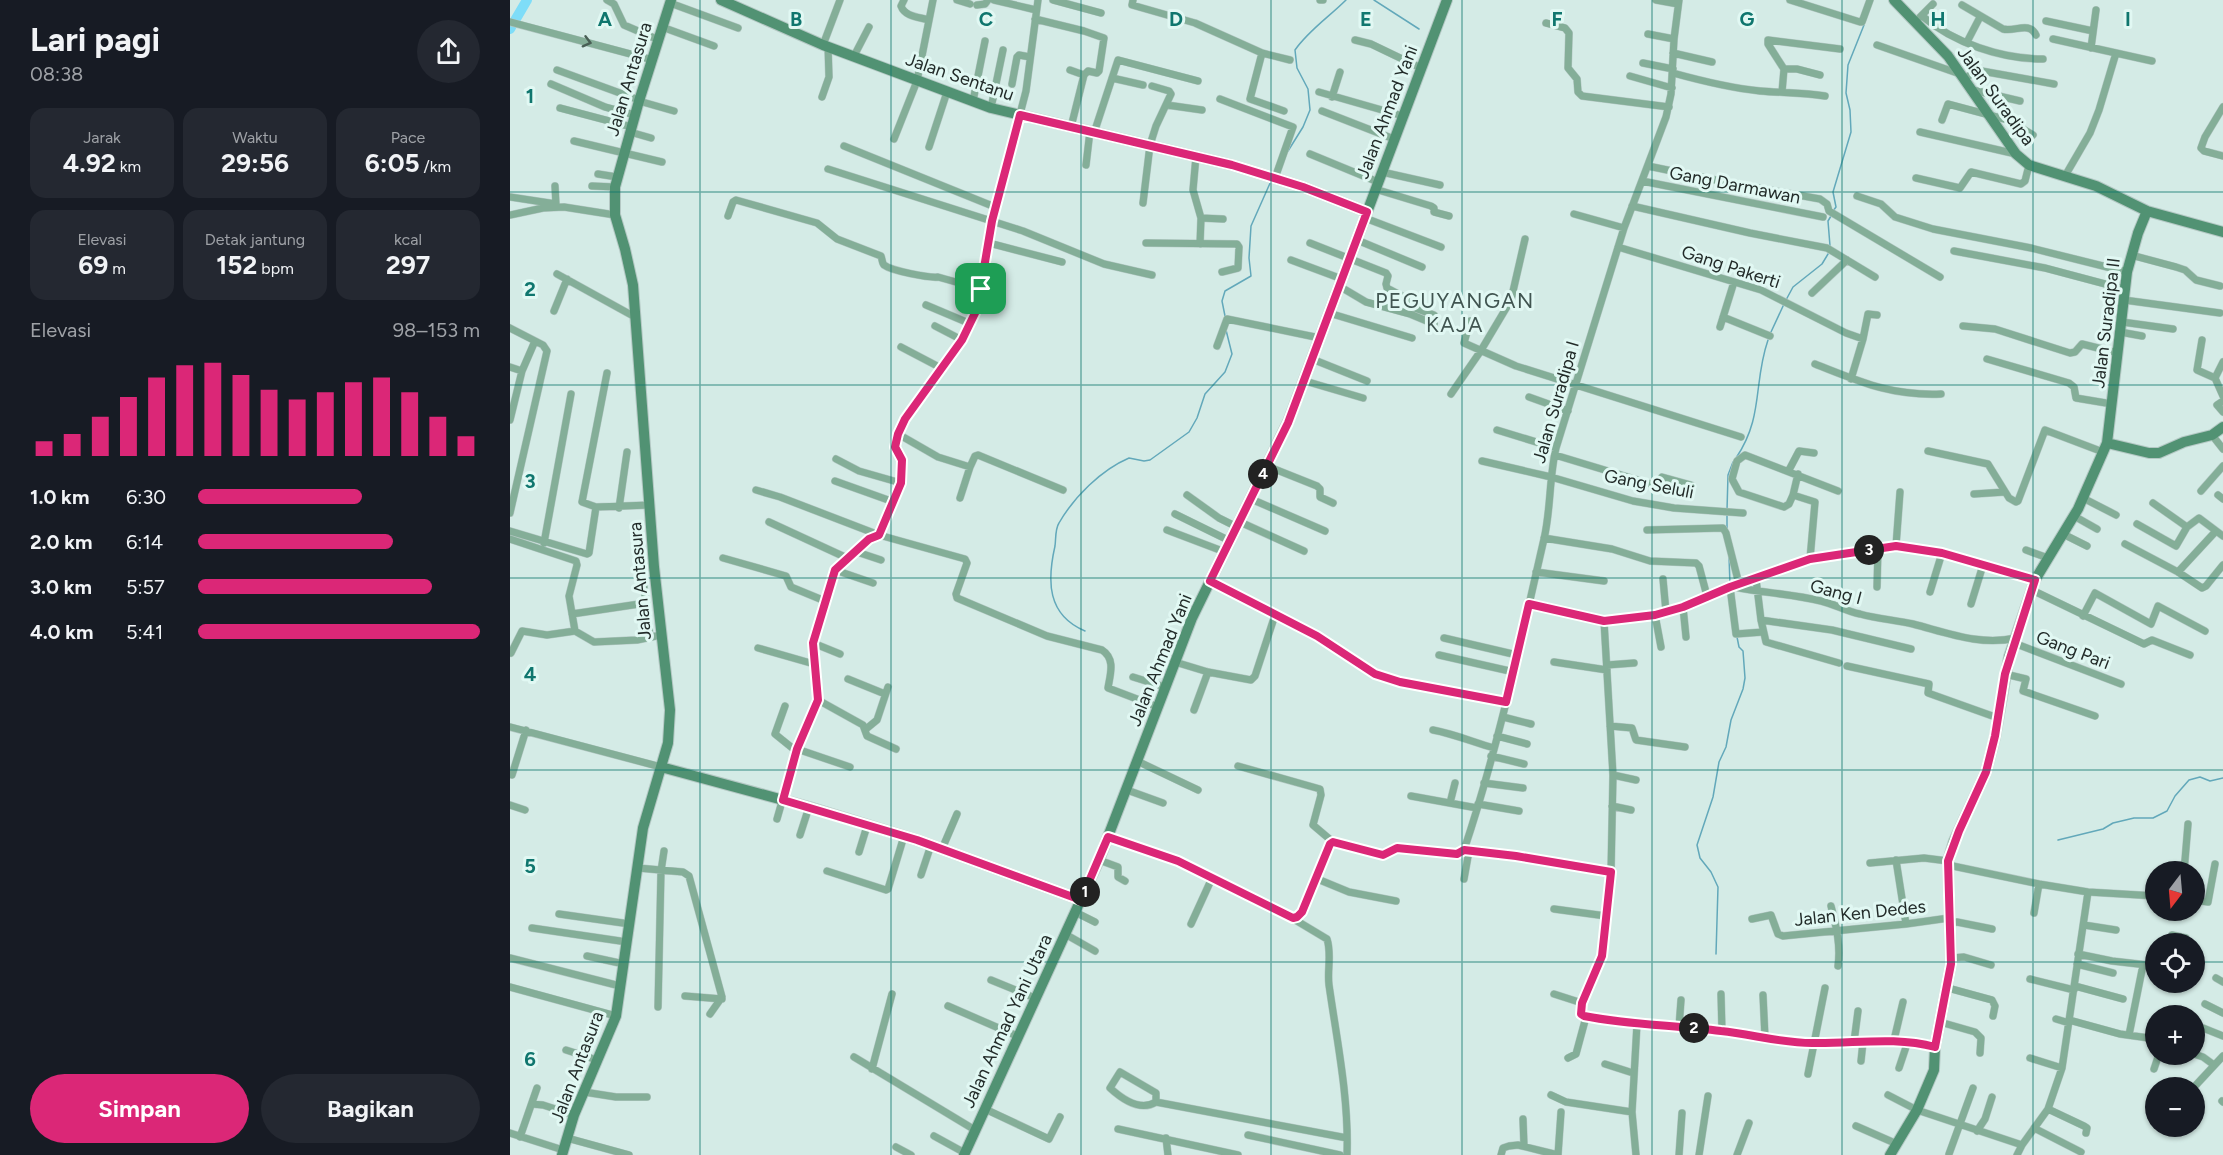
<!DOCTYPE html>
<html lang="id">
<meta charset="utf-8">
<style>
:root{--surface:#171b24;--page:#242831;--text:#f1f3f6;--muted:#9ea1a6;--accent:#db2777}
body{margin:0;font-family:Figtree,sans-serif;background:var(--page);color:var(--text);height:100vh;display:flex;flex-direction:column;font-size:22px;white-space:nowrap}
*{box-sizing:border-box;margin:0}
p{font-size:20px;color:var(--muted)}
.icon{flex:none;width:33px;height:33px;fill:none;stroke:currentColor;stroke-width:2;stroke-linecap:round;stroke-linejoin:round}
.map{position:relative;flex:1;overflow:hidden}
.sheet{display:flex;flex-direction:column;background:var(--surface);width:510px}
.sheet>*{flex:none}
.needle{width:39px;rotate:196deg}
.controls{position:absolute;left:1635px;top:861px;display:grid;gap:12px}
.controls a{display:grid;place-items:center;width:60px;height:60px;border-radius:50%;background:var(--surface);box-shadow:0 2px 4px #0004;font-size:30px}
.pin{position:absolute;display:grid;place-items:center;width:51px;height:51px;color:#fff;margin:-26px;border-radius:12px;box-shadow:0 3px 9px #0006}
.km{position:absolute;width:30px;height:30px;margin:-15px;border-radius:50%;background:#222;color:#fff;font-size:16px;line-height:30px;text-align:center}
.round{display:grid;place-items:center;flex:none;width:63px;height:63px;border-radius:32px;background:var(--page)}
.head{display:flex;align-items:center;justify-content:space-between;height:102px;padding:0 30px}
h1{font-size:33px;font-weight:700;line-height:45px}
.figures{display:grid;grid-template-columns:repeat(3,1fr);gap:9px;height:102px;padding:6px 30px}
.figures div{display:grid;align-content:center;border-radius:15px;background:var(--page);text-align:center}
.figures b{font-size:26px;font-weight:700}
.figures small{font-size:16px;font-weight:400}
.figures p{font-size:16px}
.chart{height:168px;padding:12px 30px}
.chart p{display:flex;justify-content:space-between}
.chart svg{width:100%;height:108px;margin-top:6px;stroke:var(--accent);stroke-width:6}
.action{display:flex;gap:12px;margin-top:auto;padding:12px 30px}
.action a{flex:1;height:69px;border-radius:36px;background:var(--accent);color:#fff;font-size:24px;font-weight:700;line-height:69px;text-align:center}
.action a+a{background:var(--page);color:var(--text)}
ul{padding:0 30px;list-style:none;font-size:20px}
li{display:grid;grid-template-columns:96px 72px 1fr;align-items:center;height:45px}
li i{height:15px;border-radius:8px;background:var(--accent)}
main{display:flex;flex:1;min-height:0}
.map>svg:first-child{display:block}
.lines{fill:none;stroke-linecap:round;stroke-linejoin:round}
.stream{stroke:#62a8ba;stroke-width:1.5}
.river{stroke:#7eddf8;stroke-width:10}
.street-casing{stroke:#b4c8c4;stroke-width:8}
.secondary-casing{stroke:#b4c8c4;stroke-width:12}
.street{stroke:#84ae98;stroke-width:7}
.secondary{stroke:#519273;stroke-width:10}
.oneway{stroke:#495f55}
.route-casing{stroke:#fff;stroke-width:12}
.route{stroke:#db2777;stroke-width:8}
.grid{fill:none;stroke:#0f766e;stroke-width:1.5;stroke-opacity:0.55}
.labels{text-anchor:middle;stroke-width:6;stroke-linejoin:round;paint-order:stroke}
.street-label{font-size:18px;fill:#222b29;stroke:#e1f8f3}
.quarter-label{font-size:21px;letter-spacing:1.5px;fill:#415551;stroke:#e1f8f3}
.grid-label{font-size:20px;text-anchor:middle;font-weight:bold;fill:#0f766e;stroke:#e1f8f3;stroke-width:6;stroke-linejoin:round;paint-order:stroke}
</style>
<main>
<section class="sheet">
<div class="head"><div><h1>Lari pagi</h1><p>08:38</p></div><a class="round"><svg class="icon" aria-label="share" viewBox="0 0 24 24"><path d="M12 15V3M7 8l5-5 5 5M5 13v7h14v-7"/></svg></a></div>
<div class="figures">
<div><p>Jarak</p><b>4.92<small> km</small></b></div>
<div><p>Waktu</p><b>29:56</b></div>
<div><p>Pace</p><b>6:05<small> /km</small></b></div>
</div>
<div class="figures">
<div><p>Elevasi</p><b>69<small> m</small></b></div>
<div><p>Detak jantung</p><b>152<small> bpm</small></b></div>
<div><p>kcal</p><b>297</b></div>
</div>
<div class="chart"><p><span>Elevasi</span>98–153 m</p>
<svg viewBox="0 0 160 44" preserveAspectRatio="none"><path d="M5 44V38M15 44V35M25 44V28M35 44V20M45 44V12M55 44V7M65 44V6M75 44V11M85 44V17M95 44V21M105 44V18M115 44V14M125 44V12M135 44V18M145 44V28M155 44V36"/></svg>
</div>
<ul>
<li><b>1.0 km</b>6:30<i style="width:58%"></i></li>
<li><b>2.0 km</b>6:14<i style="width:69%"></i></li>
<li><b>3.0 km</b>5:57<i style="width:83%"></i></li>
<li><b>4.0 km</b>5:41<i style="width:100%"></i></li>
</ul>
<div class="action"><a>Simpan</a><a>Bagikan</a></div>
</section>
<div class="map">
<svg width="1713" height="1155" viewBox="0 0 1713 1155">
<rect width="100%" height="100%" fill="#d4ebe6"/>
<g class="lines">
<path class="stream" d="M864,0L909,29
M778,151L793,127L800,110L798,89L787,68L785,50C799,30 819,17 836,0
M1323,211L1326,207L1323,192L1341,132L1340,110L1336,93L1338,65L1354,25
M1320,246L1318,221L1321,216
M1276,300L1283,287L1312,264L1318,254
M715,316L712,301L715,291L741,276L739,258L741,226L761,181
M1261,332L1274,304
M1226,458C1254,417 1243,383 1258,340
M1217,510L1218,475L1223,462
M1217,515V528
M1219,556L1220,585
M575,631C537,615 537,581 545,546C546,539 545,529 549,523C564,497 591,470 619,458L634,461L640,460L679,432L687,418L695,394L715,372L722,354L716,330
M1548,840L1593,829L1603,823L1624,818H1643L1657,811L1665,796L1679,780L1690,777L1700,781L1713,778
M1206,954L1208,887L1201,872L1190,858L1187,845L1203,797L1209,762L1216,747L1221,720L1233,689L1235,678L1233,651L1229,647L1227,637"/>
<path class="river" d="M0,29L17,0"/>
<g class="street-casing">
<path id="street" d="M97,0L104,4L114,25L149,40
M394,0L391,6C395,17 409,17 419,20
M447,0L460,4
M484,0L526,10
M543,0L591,13
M623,0L622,5L685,23L752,53L780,60
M810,0H813
M1146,0L1168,4
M1280,0L1350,22H1352L1360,0
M160,3L228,28
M467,5L475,4L478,0
M1452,5L1493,29C1505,32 1519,21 1526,35
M1412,16C1444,43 1491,59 1533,59
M1410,17L1423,4
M525,19L574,31L594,38L589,71L587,73L578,71L574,75L561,127
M1536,21L1583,31
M0,22L143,60
M1036,23L1055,28L1059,33L1058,68L1067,79L1068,92L1072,96L1159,107
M152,27L204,46
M1138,34L1164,39
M1543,39L1606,53L1589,110L1580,133L1555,176
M845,40L861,44L911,68
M1457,42L1470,17
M313,45L330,0
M1367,45L1450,74
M1581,48L1586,10
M752,53L740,99L774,111
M1163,53L1202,62
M1606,53L1642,61
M344,56L359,27
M1133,63L1163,69
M1274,69H1287L1310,75
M47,70L129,100
M560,70L574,75
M1163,73C1192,81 1220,88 1250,91C1272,93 1294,92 1315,96
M1120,76L1162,88
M602,78L633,85
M1455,79L1466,70L1544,84
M41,84L95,107L125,115
M502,84L507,57L509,55L520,57
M1463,90L1510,101
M809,92L893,116
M1272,92L1274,69L1258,44V40L1330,49
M312,97L319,77L318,46
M822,97L830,72
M710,99L783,127L765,178
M129,101L164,111
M463,101L475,41
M657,105L692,110
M1713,107L1695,137L1691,148L1694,151L1713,156
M50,108L122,127
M481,108L493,50
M812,111L884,139
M1432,120L1438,104L1498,120L1523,135
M120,132L141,138
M1410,132L1506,154
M584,133L608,60L688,81
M384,139L407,81L423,0
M64,141L152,162
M334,146L485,207
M419,147L437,92
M800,154L868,182
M686,156L683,190L691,218L690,244
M576,165L580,131
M1138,166L1220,183L1310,199L1317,204L1319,211L1430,277
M318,169L513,231L594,264L642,275
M872,172L930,185
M88,174L107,177
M1406,178L1450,188L1461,172L1511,184L1515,181L1519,165
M1132,181L1313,217
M45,186L46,205
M82,186L105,187
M865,189L921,206L924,208V212L939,216
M1347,196L1371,204L1385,217L1423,229L1521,248L1617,272
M0,197L46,204
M633,203L640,145L646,126L661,94L659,91L642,86
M1122,206L1240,233L1317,248L1365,277
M1064,214L1114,228
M0,215L33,208L54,207L105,215
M218,216L223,202L226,200L307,223L327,239L371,256C372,258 372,263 374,265C382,271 419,278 428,277L471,289
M691,218L713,219
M855,218L931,247
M847,240L912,267
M479,243L552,262
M636,243L727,244L729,247L728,268L712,272
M800,243L876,273L878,276L876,284L877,288L898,299L899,306L924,315
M1108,247L1251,290L1336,333L1353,339
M1444,251L1535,268L1614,289
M1621,255L1666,267L1675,270L1686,280L1710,286
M781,260L832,279
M47,274L125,317
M829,286L856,302L900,314L924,324
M1302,293L1337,260
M1614,300L1710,313
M416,305L461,324
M44,311L57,279
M819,313L902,338
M1213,317L1260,336
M960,321L954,343L1006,366L1231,437
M1612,322L1663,329
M425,326L452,340
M1453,326L1485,329L1560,353L1565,352L1572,344L1608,353
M1210,327L1224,282
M0,328L33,345L37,351L0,513
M1610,332L1632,336
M1692,340L1687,370L1705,378
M707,346L717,319L810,338
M391,347L431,368
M802,359L857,381
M1477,359L1559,383L1564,387L1566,398L1602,404
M1713,362L1705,378L1713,396
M1305,364C1351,382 1381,396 1431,394
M0,367L12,371
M1341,379L1353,339L1358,314L1367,315
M795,381L853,398
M941,394L970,352L1001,300L1015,239
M1019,397L1058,411
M1713,401L1707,405L1713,412
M0,420L12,371L25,341
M987,430L1046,448
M388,434L428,457L460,467L465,456L468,455L553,490
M1702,435L1713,449
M1418,451L1478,464L1499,498L1506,502L1508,501L1535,430L1593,452
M1045,455L1141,484H1145L1152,477L1181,485
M326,459L349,471L391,483
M972,461L1041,477L1123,501L1164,508L1233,513
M757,466L807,486L810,489V497L823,503
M1279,470L1289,451L1304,453
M325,481L381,501
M246,490L270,497L369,535L455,559L457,563L446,594L447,598L537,636L592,650C606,659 600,675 598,688L648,707
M1691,491L1713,466
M1464,494L1495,492
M677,495L709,518L727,527
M1283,495L1288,474
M1708,495L1713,499
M450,498L460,467
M1573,498L1606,515
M741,499L815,531
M1643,503L1677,527L1689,518L1713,536
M86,507L72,502L97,373
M109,508L117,452
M665,514L720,541
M1564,516L1587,529
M259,522L337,558
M730,522L794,551
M1627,524L1666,546L1677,527
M657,530L715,552
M1137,530L1213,528L1216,533L1229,584
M0,531L77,554L79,553L86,507L140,505
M1553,534L1577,546
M369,535L381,501L391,483L392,460L385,447L388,434L395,419L452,340L467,309L482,221L516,91L528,0
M1034,538L1102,549L1140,561L1186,563L1189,566L1197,596
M0,539L66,561L67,565L59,596L65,631L84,642L127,640L151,635
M34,543L61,394
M1615,544L1668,572L1692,588L1696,586L1713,565
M1386,546L1390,492
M1516,550L1538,558
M347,552L371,560
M213,558L276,576L281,587L315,601
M1300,559L1305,502L1283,495L1279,504L1274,507L1229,492L1222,479L1227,461L1235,455L1328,491
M131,563L140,637
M325,570L363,583
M1026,572L1094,581
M1668,572L1706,531
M1153,579L1156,612
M1246,579L1251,620L1256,642L1329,663
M700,581L807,636L865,674L890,682L996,702
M1220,587L1226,634L1253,632
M1225,587C1253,593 1283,594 1311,601C1324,604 1336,611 1350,614C1368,619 1386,620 1403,624C1438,633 1470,646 1506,638
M1367,587L1368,549
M1522,590L1634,644L1642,640L1680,655
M1420,592L1432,553
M1019,604L1094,621L1103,775L1101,872L1091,956L1072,1003V1015L1101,1022L1212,1031L1283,1042L1303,1043L1384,1040L1425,1047
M1461,604L1473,565
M1173,607L1176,637
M62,614L136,603
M1145,615L1151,647
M1573,616L1585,593L1641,624L1648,606L1695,631
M1251,620L1322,630L1401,649
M1094,621L1145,615L1173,607L1220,587L1300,559L1386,546L1432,553L1525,580
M934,638L1007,655
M303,643L330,654
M1504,643L1611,684
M248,648L304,664
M1,653L12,631L37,635L65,631
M929,655L1004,672
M665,662L698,672L741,680L745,676L765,615
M1044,662L1097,670
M1097,665L1124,663
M1337,666L1419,684L1418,693L1488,718
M1495,674L1516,679L1513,691L1585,716
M623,677L655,687
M338,679L375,694
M308,700L353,725L357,736L386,749
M275,706L265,734L286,751
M684,710L698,672
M993,717L1021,724
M1100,726L1122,728L1126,740L1175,747
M0,727L151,767
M356,729L367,720L378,687
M923,730C944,734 963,742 984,748
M987,736L1017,744
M287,749L340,767
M981,756L1014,764
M627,761L688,790
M728,766L810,789L811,795L803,825L823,842
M2,775L16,730
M1103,775L1126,780
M974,783L1013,788
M617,790L653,803
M901,796L967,808
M940,803L945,783
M968,804L1009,811
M0,805L15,810
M1102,806L1121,810
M267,819L287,749L308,700L303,643L325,570L359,539L369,535
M290,835L299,807
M598,837L668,861L782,918L787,917L792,912L820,844L823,842L873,855L889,848L947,853L954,850L1006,856L1101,872
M432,849L447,814
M954,850C988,749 1010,643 1034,539C1041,509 1039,478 1046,448L1114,228L1156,117L1161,94L1164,39L1169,0
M349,852L357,826
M589,860L608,867V877L615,881
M1386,860L1396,924
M1360,863L1414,858L1438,861
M1438,865L1529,884L1578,892L1646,896
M128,868L173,872L179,876L212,997L200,1014
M317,871L376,890L378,889L394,836
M1674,872L1678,824
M411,875L421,845
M805,878L839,892L886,901
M954,879L959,851
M1684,900L1698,902L1705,864
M1321,906C1326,926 1331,945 1328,966
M1044,909L1096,916
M565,912L585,922
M1524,913L1529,884
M49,914L120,924
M782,918L817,939C822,954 817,970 819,985C827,1041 839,1098 837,1155
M1242,919L1261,915L1268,934L1273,936L1396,924L1439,918
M1440,923L1447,922L1482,929
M681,924L702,878
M1574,925L1606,930
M22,928L117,942
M555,934L585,951
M1662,935L1676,938L1677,944
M1568,954L1602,961L1646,966
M77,956L114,964
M0,958L110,986
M1441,958L1454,957L1481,965
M1567,964L1603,973
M1706,978L1713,982
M1520,979L1564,990
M481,980L525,998
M1565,986L1613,999
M0,987L106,1016
M1438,988L1482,1000L1485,1006L1483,1016
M1044,994L1072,1003
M1211,994L1212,1031
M1253,995L1255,1037
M175,996L212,999
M1695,1004L1713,1013
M438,1006L507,1036
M148,1007L151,871L154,851
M1546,1019L1559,1023
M1559,1020L1610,1034L1646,1039
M1430,1022L1465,1032L1471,1038L1470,1053
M1169,1027L1171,1000
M1693,1028L1713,1036
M1619,1035L1633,965
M1384,1040L1393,1002
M1344,1042L1348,1011
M56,1050L87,1060
M1684,1054L1693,1057L1704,1065
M344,1057L465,1130
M1058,1058L1066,1054L1076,1017
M1520,1058L1552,1068
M1351,1061L1353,1042
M1095,1064L1123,1073
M1389,1068L1398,1041
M362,1069L382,994
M1644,1069L1649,1054
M1298,1074L1315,988
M1686,1085L1713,1056
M74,1092L106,1097H137
M1041,1095L1056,1102L1122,1112
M1378,1095L1407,1110L1512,1145
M1712,1101L1713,1102
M646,1102V1093L610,1072L600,1088C612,1099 630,1112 646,1102L837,1138
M22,1104L33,1105L64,1115
M475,1109L539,1139L550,1117
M1538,1109L1574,1126L1577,1128L1576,1133
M1013,1119L1014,1146
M1346,1126L1387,1144
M1524,1128L1571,1152
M608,1129L728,1155
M1467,1131L1475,1119L1482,1097
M0,1133L53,1150
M738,1135L830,1155
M424,1136L455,1153
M10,1137L27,1088
M57,1138L119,1155
M656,1138L658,1155
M386,1147L401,1155
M1439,1154L1463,1088
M991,1155L993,1148L999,1146L1008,1145L1048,1155
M1048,1155L1051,1112
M1126,1155L1122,1112L1127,1024
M1169,1155L1172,1113
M1189,1155L1198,1096
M1227,1155L1239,1123
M1507,1155L1512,1145L1538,1109L1552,1068L1578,892"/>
</g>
<g class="secondary-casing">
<path id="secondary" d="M211,0L313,45L481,108L722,165L793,187L857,212
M1384,0L1438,56L1506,154L1519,165L1586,186L1637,211L1713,232
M1597,443L1639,453H1649L1674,442L1702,435L1713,427
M151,767L299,807L407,840L571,900
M52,1155L64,1115L106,1016L133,828L158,743L160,710L144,567L123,285L115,249L105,215V187L129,101L161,0
M454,1155L589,860L682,618L778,422L937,0
M1380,1155L1407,1110L1424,1070L1425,1047L1441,964L1438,861L1444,841L1476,772L1485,737L1499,657L1525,580L1568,509L1597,443L1617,272L1628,233L1637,211"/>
</g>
<use href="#street" class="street"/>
<use href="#secondary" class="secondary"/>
</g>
<defs><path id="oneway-chevron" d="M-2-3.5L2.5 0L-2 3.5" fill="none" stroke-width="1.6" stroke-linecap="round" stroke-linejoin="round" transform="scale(1.5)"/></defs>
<use class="oneway" href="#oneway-chevron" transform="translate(77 42) rotate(15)"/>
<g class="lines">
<g class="route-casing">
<path id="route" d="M510,115L722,165L793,187L857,212L778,423L700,581L807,636L865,674L890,682L996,702L1019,604L1094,621L1145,615L1173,607L1220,587L1300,559L1386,546L1432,553L1525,580L1495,674L1485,736L1476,772L1449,831L1438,861L1441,964L1425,1047C1384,1036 1344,1044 1302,1043C1271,1043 1241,1034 1211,1031C1165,1025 1119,1025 1074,1016L1071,1014L1072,1003L1092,956L1101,872L1006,856L954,850L947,854L887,848L873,855L823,842L820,844L792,912L787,917L783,918L668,861L598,837L571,900L407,840L273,800L287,749L308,700L303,643L325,570L359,539L369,535L391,483L392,460L385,447L388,434L395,419L452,340L467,309L482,221Z"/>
</g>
<use href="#route" class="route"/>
</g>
<path class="grid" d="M190,0V1155M381,0V1155M571,0V1155M761,0V1155M952,0V1155M1142,0V1155M1332,0V1155M1523,0V1155M0,192H1713M0,385H1713M0,578H1713M0,770H1713M0,962H1646M1684,962H1713"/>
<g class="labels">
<g class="street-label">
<text transform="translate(450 77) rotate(19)" y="6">Jalan Sentanu</text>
<text transform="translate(119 79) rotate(-73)" y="6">Jalan Antasura</text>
<text transform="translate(1486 96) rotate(54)" y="6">Jalan Suradipa</text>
<text transform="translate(877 112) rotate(-69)" y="6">Jalan Ahmad Yani</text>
<text transform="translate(1225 185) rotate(11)" y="6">Gang Darmawan</text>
<text transform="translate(1221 267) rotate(18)" y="6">Gang Pakerti</text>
<text transform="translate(1596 323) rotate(-83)" y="6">Jalan Suradipa II</text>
<text transform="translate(1046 402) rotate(-74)" y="6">Jalan Suradipa I</text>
<text transform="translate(1139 484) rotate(11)" y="6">Gang Seluli</text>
<text transform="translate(130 581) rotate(-95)" y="6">Jalan Antasura</text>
<text transform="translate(1326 592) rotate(15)" y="6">Gang I</text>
<text transform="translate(1563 650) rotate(21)" y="6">Gang Pari</text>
<text transform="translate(650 660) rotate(-68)" y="6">Jalan Ahmad Yani</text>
<text transform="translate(1350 913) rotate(-6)" y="6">Jalan Ken Dedes</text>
<text transform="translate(497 1021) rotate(-65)" y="6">Jalan Ahmad Yani Utara</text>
<text transform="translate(67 1067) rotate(-69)" y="6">Jalan Antasura</text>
</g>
<g class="quarter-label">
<text x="945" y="308">PEGUYANGAN<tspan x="945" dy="24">KAJA</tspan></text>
</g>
</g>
<g class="grid-label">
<text x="95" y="26">A</text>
<text x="286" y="26">B</text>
<text x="476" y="26">C</text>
<text x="666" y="26">D</text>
<text x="856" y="26">E</text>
<text x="1047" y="26">F</text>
<text x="1237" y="26">G</text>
<text x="1428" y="26">H</text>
<text x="1618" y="26">I</text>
<text x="20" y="103">1</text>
<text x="20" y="296">2</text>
<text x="20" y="488">3</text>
<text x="20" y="681">4</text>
<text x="20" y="873">5</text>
<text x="20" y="1066">6</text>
</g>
</svg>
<div class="controls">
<a><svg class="needle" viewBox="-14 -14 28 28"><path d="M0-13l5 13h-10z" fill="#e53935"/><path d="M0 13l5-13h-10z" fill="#9ea1a6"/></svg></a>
<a><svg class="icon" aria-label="locate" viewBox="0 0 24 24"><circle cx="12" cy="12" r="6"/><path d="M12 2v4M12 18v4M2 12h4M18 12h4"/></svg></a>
<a>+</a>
<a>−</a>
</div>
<div class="pin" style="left:471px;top:289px;background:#1e9e55"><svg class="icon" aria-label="arrive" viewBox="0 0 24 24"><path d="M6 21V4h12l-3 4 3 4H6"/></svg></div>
<b class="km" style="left:575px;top:892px">1</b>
<b class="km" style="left:1184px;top:1028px">2</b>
<b class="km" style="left:1359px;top:550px">3</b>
<b class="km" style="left:753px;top:474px">4</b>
</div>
</main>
